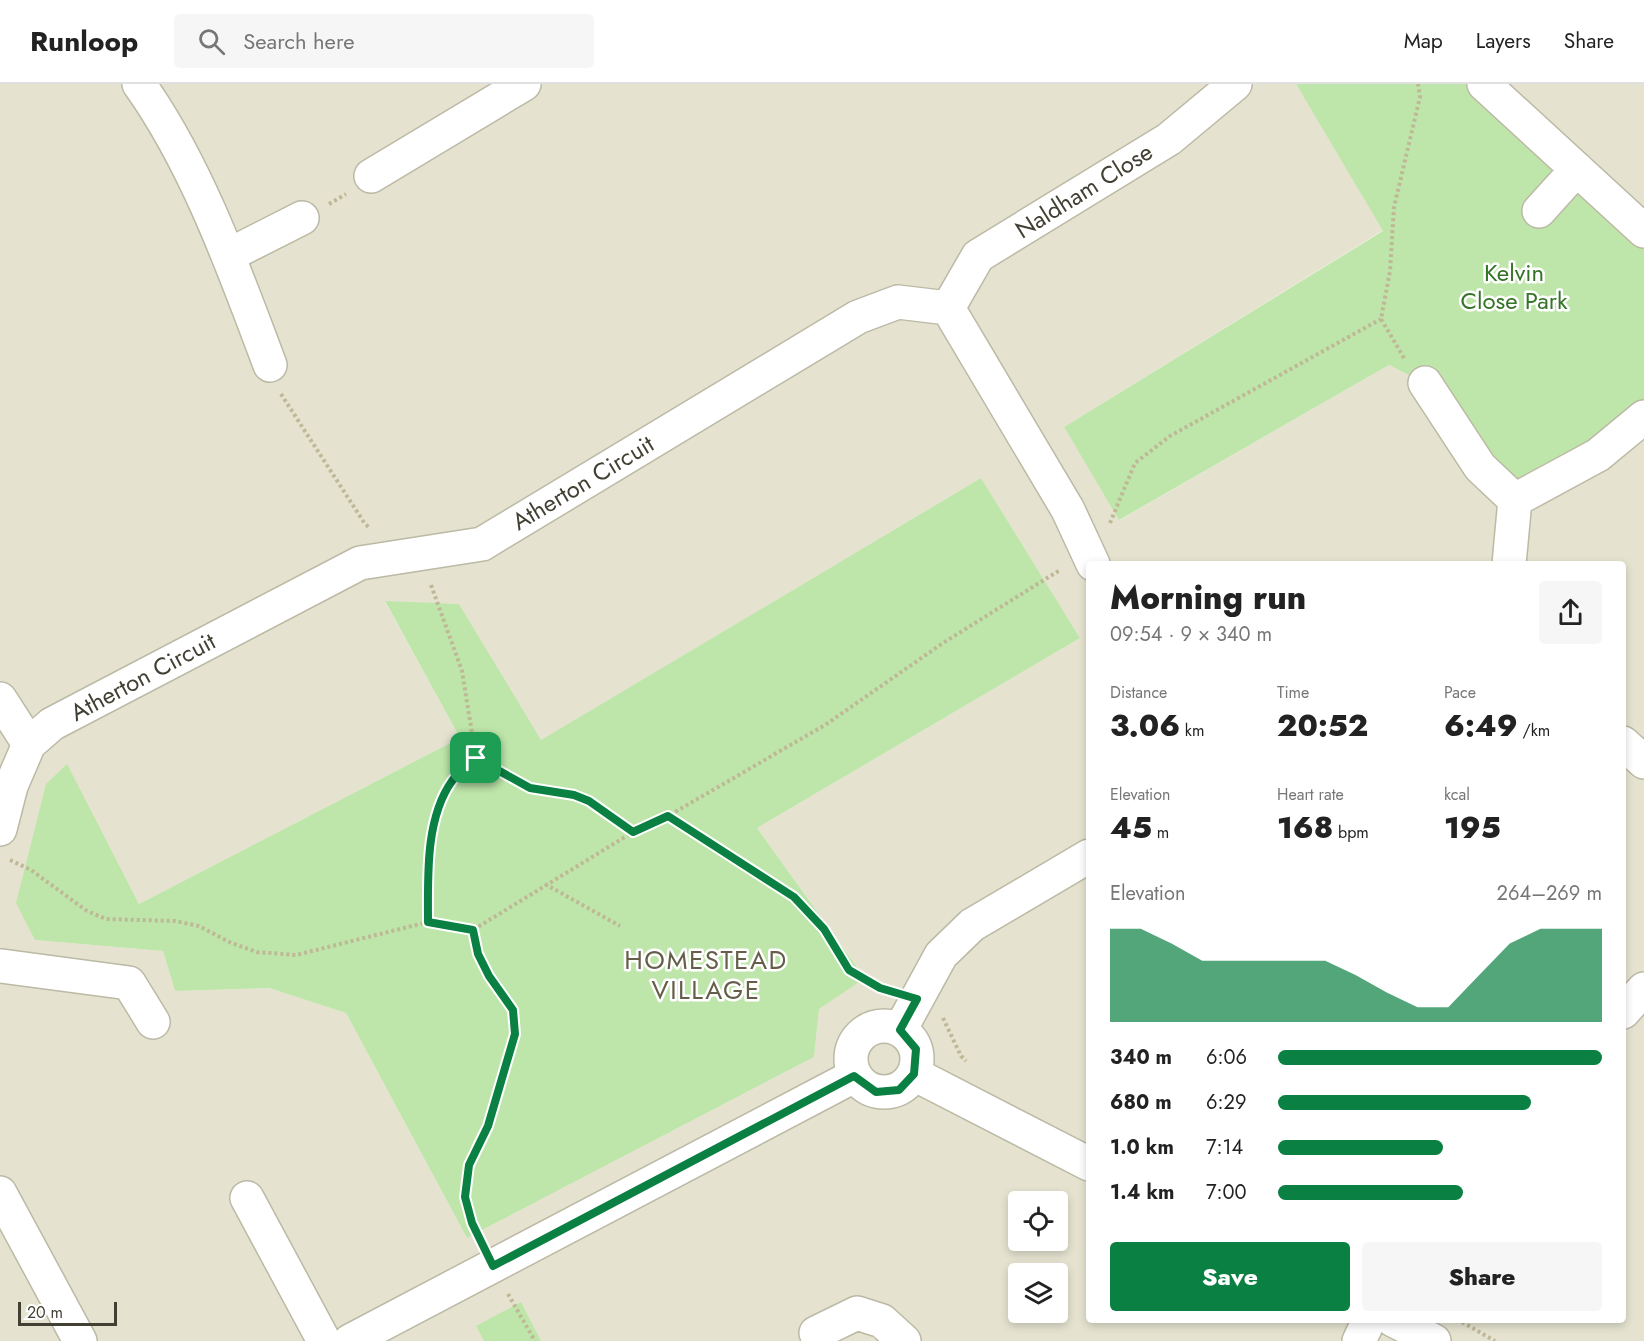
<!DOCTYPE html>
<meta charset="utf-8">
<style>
:root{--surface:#fff;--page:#f6f6f6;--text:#222;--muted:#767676;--line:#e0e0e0;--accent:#0b8043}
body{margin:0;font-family:Jost,sans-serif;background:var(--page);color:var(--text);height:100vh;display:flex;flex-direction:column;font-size:22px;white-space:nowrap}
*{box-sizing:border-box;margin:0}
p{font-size:20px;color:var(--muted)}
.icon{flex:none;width:33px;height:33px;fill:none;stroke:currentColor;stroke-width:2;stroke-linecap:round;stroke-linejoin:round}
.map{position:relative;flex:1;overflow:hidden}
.drawer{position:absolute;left:1086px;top:477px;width:540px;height:762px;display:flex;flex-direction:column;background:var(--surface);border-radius:6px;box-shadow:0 3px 9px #0003}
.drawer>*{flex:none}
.controls{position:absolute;left:1008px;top:1107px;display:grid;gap:12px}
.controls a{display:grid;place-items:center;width:60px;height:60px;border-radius:6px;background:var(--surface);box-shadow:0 3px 9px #0003;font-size:30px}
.scale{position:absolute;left:18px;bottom:15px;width:99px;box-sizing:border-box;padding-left:6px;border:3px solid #423f33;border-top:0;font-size:16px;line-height:21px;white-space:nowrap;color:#423f33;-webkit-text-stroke:4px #fff;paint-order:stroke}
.pin{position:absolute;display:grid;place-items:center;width:51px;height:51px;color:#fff;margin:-26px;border-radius:12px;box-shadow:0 3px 9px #0006}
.round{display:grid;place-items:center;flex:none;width:63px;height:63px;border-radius:6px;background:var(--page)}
.headline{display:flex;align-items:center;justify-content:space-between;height:102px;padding:0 24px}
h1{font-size:33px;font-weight:800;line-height:45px}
.metrics{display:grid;grid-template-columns:repeat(3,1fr);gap:9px;height:102px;padding:6px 24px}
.metrics div{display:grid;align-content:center}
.metrics b{font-size:30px;font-weight:800}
.metrics small{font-size:16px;font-weight:400}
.metrics p{font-size:16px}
.chart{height:168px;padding:12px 24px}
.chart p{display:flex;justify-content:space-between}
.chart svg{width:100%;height:108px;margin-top:6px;fill:var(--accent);opacity:.7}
.primary-button{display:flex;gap:12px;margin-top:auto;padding:12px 24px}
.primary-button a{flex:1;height:69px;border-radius:6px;background:var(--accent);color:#fff;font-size:24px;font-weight:800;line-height:69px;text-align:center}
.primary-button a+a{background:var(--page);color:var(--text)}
ul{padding:0 24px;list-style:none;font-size:20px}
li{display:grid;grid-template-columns:96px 72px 1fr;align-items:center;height:45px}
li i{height:15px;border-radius:8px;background:var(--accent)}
header{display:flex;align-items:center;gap:36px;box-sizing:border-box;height:84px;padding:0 30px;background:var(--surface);border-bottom:2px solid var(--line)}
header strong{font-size:28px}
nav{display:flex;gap:33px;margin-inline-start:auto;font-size:21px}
.search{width:420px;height:54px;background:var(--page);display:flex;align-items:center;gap:15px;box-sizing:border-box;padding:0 21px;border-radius:6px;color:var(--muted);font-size:22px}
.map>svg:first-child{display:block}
.residential{fill:#e5e3d0;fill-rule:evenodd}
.green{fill:#bfe6aa}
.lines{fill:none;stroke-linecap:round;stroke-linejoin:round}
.street-casing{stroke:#bcb9a5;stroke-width:36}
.path{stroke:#beb896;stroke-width:4;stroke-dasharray:3 3;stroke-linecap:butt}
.street{stroke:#fff;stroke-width:33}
.route-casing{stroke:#fff;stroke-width:12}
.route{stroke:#0b8043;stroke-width:8}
.labels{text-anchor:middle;stroke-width:5;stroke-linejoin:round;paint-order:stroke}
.street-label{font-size:24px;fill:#423f33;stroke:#fff}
.park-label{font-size:24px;fill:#357327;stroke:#fff}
.neighbourhood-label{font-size:26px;letter-spacing:1.5px;fill:#655f4a;stroke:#fff}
</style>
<header>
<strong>Runloop</strong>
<div class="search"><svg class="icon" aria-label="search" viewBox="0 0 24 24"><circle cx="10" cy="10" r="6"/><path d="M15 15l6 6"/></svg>Search here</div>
<nav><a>Map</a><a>Layers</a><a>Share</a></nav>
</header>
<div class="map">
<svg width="1644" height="1257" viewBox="0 0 1644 1257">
<rect width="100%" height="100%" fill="#f1efe2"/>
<path class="residential" d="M0,0H1296L1383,146L1064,343L1120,436L1389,281L1425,299L1644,333V1257H0ZM981,394L1080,554L757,744L865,893L819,925L814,973L467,1154L346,929L269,904L175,907L163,867L35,856L66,680L139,820L460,654L385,518L459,520L540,657ZM1089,480H1623V1236H1089ZM1018,1118H1058V1156H1018ZM1018,1190H1058V1228H1018Z
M1484,0H1644V147Z"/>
<path class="green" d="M1296,0H1484L1644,147V333L1515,416L1425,299L1389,281L1119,436L1064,343L1383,147Z
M981,394L1080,554L757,744L865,894L819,925L814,973L467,1154L346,929L269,904L175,907L163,867L35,856L16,819L46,700L67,680L139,820L460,654L385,517L459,520L541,656Z
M521,1218L541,1257H484L476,1242Z"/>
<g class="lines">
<g class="street-casing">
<path id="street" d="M139,0C197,81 235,188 270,281
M1484,0L1644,147
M371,92L524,0
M1539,127L1577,85
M229,171L302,134
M948,224L978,172L1169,55L1235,0
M1425,299L1480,383L1515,416L1598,371L1644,333
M1509,480L1515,416
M0,615L29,660
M1623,659L1644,678
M0,745L11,702L29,660L52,640L360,479L482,460L858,233L898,218L948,224L1068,426L1093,480
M2,882L129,899L153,938
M1623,928L1644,905
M851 975a33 33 0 1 1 66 0a33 33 0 1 1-66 0Z
M900,946L941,871L972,841L1089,772
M914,990L1089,1080
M0,1109L80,1257
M247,1114L324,1257
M1393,1236L1434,1257
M816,1249L857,1229L882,1237L904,1257
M350,1257L854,992
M1359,1257L1369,1236"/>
</g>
<path class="path" d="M329,120L346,110
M1404,274L1381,235L1390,187L1394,123L1420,13L1418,0
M281,310L365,440L369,443
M1110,439L1135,379L1170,352L1381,235
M431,501L462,587L476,674L530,704L574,711L589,717L633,748
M668,732C717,764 787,799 823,844C846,872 846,894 886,906
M10,776L31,786L87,827L106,835L175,837L199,842L231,859L257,868L296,871L428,838L473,846L633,748L668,732L825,641L943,559L1060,486
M545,800L620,842
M428,838C428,793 425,735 452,697C458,688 468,681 476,674
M473,846L478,870L489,892L513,926L515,950L488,1042L469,1081L465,1113L479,1153
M943,934L961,972L966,977
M508,1210L535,1257
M1462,1238L1495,1257"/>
<use href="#street" class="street"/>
</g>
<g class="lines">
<g class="route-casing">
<path id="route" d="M476,674L530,704L574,711L589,717L633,748L668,732L794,813L824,845L849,886L880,904L917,915L900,946L916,965L914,990L899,1006L876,1008L854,992L493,1182L472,1139L465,1113L469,1081L488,1042L515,950L513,926L489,892L478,870L473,846L428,838C428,793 425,735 452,697C458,688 468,681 476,674Z"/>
</g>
<use href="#route" class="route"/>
</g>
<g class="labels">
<g class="street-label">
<text transform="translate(1084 107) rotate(-32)" y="8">Naldham Close</text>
<text transform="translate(583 399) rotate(-31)" y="8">Atherton Circuit</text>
<text transform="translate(143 593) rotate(-28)" y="8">Atherton Circuit</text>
</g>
<g class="park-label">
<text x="1514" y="197">Kelvin<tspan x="1514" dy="28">Close Park</tspan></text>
</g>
<g class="neighbourhood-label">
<text x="706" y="885">HOMESTEAD<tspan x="706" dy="30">VILLAGE</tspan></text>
</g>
</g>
</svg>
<div class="controls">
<a><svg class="icon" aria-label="locate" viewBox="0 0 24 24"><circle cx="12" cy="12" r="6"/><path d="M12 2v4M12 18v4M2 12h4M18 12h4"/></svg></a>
<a><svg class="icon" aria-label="layers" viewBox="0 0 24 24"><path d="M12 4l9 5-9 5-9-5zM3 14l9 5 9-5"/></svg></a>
</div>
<div class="scale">20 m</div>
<div class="pin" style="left:476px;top:674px;background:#1e9e55"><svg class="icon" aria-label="arrive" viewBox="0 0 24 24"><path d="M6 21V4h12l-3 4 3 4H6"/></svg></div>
<section class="drawer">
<div class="headline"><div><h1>Morning run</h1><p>09:54 · 9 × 340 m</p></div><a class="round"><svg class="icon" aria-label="share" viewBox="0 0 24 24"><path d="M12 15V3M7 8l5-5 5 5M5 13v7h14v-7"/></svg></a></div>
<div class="metrics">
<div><p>Distance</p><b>3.06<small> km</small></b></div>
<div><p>Time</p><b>20:52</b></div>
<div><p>Pace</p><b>6:49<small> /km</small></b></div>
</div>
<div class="metrics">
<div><p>Elevation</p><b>45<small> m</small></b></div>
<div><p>Heart rate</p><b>168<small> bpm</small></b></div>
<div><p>kcal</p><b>195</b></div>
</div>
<div class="chart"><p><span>Elevation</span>264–269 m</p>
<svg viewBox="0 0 160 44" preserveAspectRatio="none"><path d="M0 44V6L10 6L20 12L30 19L40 19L50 19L60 19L70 19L80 25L90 32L100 38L110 38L120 25L130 12L140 6L150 6L160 6V44z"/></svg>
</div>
<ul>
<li><b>340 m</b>6:06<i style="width:100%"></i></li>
<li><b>680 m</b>6:29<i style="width:78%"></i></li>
<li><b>1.0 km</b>7:14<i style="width:51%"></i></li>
<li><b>1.4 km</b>7:00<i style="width:57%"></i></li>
</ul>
<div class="primary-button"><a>Save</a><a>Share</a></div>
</section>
</div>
